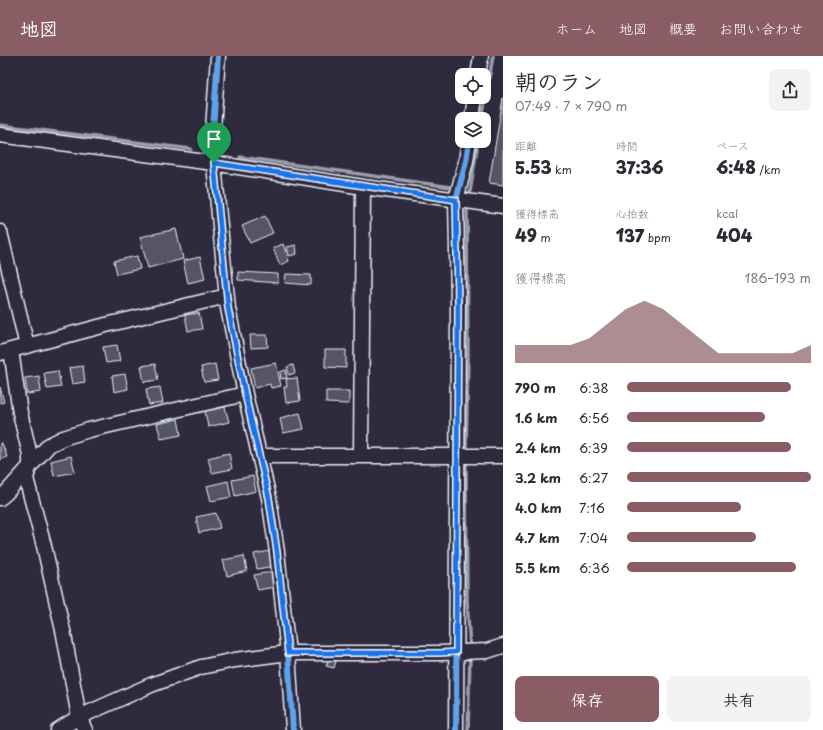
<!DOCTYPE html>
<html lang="ja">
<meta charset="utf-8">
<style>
:root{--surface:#fff;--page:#f2f2f3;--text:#2b2b33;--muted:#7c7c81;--accent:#8a5d65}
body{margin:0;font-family:"Playpen Sans","Klee One",sans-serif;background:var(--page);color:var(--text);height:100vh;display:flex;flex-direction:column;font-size:15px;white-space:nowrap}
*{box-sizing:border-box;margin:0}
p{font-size:13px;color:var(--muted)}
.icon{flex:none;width:22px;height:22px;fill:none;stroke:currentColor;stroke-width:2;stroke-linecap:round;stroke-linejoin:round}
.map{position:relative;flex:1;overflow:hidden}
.side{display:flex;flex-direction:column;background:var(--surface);width:320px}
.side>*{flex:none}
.controls{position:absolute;left:455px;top:12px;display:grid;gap:8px}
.controls a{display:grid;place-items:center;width:36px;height:36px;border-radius:8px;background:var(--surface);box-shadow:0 1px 3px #0004;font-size:20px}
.pin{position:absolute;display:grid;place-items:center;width:34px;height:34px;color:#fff;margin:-41px -17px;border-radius:50% 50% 50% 0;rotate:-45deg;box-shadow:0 0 4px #0007}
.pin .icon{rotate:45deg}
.round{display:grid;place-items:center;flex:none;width:42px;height:42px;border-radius:8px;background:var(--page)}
.overview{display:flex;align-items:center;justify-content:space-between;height:68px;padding:0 12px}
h1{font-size:22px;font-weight:800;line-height:30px}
.metrics{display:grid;grid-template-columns:repeat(3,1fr);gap:6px;height:68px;padding:4px 12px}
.metrics div{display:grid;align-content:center}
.metrics b{font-size:17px;font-weight:800}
.metrics small{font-size:11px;font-weight:400}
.metrics p{font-size:11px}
.chart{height:112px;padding:8px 12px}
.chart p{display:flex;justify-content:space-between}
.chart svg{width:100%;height:72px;margin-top:4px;fill:var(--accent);opacity:.7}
.cta{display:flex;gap:8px;margin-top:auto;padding:8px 12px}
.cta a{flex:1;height:46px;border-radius:8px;background:var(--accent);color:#fff;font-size:16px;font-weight:800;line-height:46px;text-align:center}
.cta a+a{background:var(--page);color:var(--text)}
ul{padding:0 12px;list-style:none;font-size:13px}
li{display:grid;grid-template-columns:64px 48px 1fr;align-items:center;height:30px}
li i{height:10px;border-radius:5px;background:var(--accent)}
header{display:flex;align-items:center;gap:24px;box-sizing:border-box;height:56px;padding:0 20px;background:var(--accent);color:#fff}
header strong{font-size:19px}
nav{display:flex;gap:22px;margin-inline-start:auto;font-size:14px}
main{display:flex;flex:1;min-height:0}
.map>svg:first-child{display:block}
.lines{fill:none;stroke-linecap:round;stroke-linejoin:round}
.stream{stroke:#9c9fab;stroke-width:3.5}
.building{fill:#575565;stroke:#e8f1f8}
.minor-casing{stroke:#e8f1f8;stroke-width:17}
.minor{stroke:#2f2a3d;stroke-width:14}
.cycleway-casing{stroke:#2f2a3d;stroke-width:8}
.cycleway{stroke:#60a3ed;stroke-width:6}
.route-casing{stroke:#fff;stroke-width:8}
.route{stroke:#1a73e8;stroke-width:5}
</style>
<header>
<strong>地図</strong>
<nav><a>ホーム</a><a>地図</a><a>概要</a><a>お問い合わせ</a></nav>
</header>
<main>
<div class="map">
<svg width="503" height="674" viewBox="0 0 503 674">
<rect width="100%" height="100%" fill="#2f2a3d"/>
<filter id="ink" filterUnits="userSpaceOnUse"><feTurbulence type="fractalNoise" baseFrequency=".025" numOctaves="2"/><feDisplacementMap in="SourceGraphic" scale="8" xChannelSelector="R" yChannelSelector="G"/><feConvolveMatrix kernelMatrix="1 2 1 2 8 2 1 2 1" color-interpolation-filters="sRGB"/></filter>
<g filter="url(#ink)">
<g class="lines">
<path class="stream" d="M482,63L493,0
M0,69L191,93
M240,101L451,131
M470,136L478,85
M466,397L468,303L467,155
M466,404L467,544L470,593
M468,674L470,599"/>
</g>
<path class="building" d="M503,42V129L489,127Z
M265,160L273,177L250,187L242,170Z
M176,173L183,203L148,212L140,181Z
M283,188L289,205L280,209L273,192Z
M296,189L297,198L289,200L287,191Z
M137,200L140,213L117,218L114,205Z
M200,201L205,223L188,227L183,205Z
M238,216L278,218V227L238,224Z
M286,218L311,219V229L285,227Z
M199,257L202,273L188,275L185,259Z
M250,279H267L268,291L251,292Z
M117,289L120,305L106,307L103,291Z
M325,294H346V312L325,311Z
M276,307L281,330L271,332L270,328L255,332L251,312Z
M155,308L158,324L144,326L141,310Z
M215,308L218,324L204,326L201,311Z
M293,309L295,317L289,319L287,311Z
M83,310L85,326L72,328L69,312Z
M286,314L287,322L281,323L280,316Z
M58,315L61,331L47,333L44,317Z
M125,318L128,333L114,336L112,320Z
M39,320L41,336L27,338L25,322Z
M297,322L300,345L286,347L284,331H287L286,323Z
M0,331L4,346L0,347Z
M160,331L163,347L149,349L146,333Z
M326,335H349V348L326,347Z
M225,351L229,366L208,371L205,355Z
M300,357L304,373L283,377L280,362Z
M178,363L181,379L161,383L157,368Z
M0,387H2L7,401L0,404Z
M229,397L232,413L212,417L208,402Z
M71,400L75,416L54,420L51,405Z
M253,420L256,435L235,440L232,424Z
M228,425L231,441L211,445L207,430Z
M216,457L220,472L199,477L196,461Z
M270,495L274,510L257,513L254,498Z
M244,500L247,515L227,520L223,504Z
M271,516L274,531L258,534L254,519Z
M329,602L336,605L334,612L326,610Z"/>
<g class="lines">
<g class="minor-casing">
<path id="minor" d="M218,0L212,88L228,252L245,338L269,442L277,496L288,597L293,674
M478,19L481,0
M472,63L475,41
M0,79L213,107L363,131L503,150
M0,176L27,290
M11,294L20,357L30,399V409L26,422L44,490L64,579L79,661L85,674
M0,297L106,269L227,240
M260,400H503
M361,400L363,131
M0,442L6,437L49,389L63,382L89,374L245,338
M58,674L79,661L151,629L201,611L235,604L288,597H440L487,595L503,590
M456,674L458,247L456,144L466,105L469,85"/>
</g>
<use href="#minor" class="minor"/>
<g class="cycleway-casing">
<path id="cycleway" d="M218,0L212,88L228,252L245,338L269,442L277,496L288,597L293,674
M456,674L458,247L456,144L466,105L469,85"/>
</g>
<use href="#cycleway" class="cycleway"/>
</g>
</g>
<g class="lines" filter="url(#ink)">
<g class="route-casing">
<path id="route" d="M214,107L456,144L458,247L456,596L440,597H288L277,496L269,442L245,338L228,252Z"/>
</g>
<use href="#route" class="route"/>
</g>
</svg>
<div class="controls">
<a><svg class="icon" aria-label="locate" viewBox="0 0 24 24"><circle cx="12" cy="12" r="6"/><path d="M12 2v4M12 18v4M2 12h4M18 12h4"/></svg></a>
<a><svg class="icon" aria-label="layers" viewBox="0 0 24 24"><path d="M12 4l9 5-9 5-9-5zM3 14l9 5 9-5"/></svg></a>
</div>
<div class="pin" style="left:214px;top:107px;background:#1e9e55"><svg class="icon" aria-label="arrive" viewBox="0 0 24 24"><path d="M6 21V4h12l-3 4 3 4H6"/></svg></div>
</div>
<section class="side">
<div class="overview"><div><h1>朝のラン</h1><p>07:49 · 7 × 790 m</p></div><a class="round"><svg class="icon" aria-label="share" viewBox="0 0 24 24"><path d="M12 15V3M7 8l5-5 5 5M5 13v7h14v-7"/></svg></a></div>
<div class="metrics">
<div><p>距離</p><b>5.53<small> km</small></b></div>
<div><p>時間</p><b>37:36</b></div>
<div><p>ペース</p><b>6:48<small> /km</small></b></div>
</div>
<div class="metrics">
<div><p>獲得標高</p><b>49<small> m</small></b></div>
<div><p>心拍数</p><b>137<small> bpm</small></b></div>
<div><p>kcal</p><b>404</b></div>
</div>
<div class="chart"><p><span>獲得標高</span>186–193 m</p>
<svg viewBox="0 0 160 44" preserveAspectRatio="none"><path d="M0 44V33L10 33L20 33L30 33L40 29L50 20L60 11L70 6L80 11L90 20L100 29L110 38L120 38L130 38L140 38L150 38L160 33V44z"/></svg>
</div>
<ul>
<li><b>790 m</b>6:38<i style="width:89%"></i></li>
<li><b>1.6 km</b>6:56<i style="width:75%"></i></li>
<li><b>2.4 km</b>6:39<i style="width:89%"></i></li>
<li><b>3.2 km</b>6:27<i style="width:100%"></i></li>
<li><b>4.0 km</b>7:16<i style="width:62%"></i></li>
<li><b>4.7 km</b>7:04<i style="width:70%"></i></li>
<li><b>5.5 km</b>6:36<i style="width:92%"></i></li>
</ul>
<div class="cta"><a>保存</a><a>共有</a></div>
</section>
</main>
